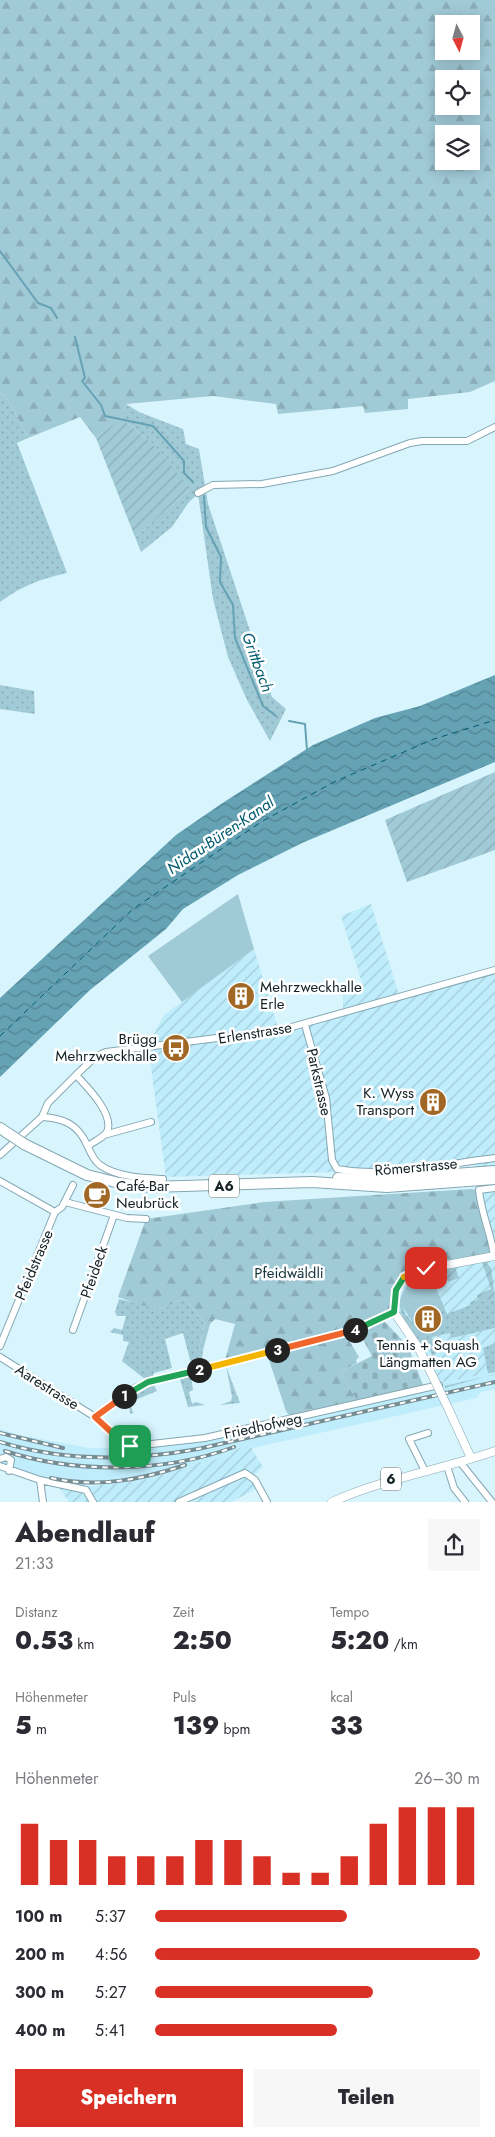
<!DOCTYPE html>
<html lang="de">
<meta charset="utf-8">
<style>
:root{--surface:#fff;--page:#f7f7f7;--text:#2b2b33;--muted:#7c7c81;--accent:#d93025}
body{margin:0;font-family:Jost,sans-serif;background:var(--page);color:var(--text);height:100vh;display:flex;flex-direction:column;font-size:19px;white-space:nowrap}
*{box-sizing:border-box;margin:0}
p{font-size:16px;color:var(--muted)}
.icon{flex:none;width:28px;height:28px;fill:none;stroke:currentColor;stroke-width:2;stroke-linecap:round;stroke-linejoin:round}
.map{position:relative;height:1502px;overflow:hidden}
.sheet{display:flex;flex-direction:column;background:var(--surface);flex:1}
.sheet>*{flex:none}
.needle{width:32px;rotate:174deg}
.controls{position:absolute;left:435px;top:15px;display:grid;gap:10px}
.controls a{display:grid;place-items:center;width:45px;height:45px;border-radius:0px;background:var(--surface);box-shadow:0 2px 12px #0003;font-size:25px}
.pin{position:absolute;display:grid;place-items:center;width:42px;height:42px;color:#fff;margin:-21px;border-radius:10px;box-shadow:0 2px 8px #0006}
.km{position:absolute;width:25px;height:25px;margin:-12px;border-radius:50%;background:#222;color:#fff;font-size:14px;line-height:25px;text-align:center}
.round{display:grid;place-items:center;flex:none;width:52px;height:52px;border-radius:0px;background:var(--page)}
.overview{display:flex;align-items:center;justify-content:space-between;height:85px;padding:0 15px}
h1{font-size:28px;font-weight:800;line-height:38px}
.stats{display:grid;grid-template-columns:repeat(3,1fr);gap:8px;height:85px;padding:5px 15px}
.stats div{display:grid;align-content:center}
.stats b{font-size:25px;font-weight:800}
.stats small{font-size:14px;font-weight:400}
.stats p{font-size:14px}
.chart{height:140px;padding:10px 15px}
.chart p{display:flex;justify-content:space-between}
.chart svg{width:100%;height:90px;margin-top:5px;stroke:var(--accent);stroke-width:6}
.cta{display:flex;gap:10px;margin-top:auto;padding:10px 15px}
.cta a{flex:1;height:58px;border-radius:0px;background:var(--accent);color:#fff;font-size:20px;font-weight:800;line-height:58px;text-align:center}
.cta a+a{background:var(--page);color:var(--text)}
ul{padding:0 15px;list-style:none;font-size:16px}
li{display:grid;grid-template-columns:80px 60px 1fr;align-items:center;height:38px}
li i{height:12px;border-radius:6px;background:var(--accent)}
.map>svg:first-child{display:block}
.built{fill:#bfedfc}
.industrial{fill:url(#industrial-furrows)}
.grass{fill:url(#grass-dots)}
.forest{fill:url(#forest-firs);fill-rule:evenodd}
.cemetery{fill:url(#cemetery-stones)}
.park{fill:#a1cad7}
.garden{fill:url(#garden-furrows)}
.water{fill:url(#water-waves)}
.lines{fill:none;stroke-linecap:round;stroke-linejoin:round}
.stream{stroke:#65a2b4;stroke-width:2}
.ferry{stroke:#005b6e;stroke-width:1;stroke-dasharray:6 5;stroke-linecap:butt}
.minor-casing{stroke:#84a7b2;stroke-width:8}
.major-casing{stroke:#84a7b2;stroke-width:9}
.highway-casing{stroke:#84a7b2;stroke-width:12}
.minor{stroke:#fff;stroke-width:6}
.major{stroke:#fff;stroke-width:8}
.highway{stroke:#fff;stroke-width:10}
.rail-casing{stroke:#778d93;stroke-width:4}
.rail{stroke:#fff;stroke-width:2;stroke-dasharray:5.5;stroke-linecap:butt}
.major-bridge-casing{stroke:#84a7b2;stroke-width:9;stroke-linecap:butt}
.highway-bridge-casing{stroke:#84a7b2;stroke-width:12;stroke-linecap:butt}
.major-bridge{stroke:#fff;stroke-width:8}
.highway-bridge{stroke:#fff;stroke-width:10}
.split-1-casing{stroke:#fff;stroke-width:10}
.split-2-casing{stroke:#fff;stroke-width:10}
.split-3-casing{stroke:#fff;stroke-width:10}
.split-4-casing{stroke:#fff;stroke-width:10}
.split-5-casing{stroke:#fff;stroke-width:10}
.split-6-casing{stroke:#fff;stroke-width:10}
.split-1{stroke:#f0652b;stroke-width:6}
.split-2{stroke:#22a559;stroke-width:6}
.split-3{stroke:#f5b400;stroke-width:6}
.split-4{stroke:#f0652b;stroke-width:6}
.split-5{stroke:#22a559;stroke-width:6}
.split-6{stroke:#f5b400;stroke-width:6}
.labels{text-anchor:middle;stroke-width:5;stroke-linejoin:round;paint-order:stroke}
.shield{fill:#fff;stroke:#5a6466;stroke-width:1}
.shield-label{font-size:14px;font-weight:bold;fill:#132125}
.poi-label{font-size:15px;fill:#132125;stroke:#fff;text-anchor:start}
.street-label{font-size:15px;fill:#132125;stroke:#fff}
.park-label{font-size:15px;fill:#12313a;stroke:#fff}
.water-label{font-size:16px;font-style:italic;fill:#005b6e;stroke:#fff}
</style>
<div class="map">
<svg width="495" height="1502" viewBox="0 0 495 1502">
<defs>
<pattern id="industrial-furrows" width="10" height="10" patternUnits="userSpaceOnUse" patternTransform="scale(1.25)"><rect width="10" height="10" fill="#bfedfc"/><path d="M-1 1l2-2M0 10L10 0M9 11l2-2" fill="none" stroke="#a3cbd8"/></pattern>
<pattern id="grass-dots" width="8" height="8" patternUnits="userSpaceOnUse" patternTransform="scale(1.25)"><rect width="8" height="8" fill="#a1cad7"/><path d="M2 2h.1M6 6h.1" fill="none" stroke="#8aadb8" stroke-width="1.8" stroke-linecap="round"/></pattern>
<pattern id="forest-firs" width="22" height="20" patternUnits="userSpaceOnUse" patternTransform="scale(1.25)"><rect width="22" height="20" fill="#a1cad7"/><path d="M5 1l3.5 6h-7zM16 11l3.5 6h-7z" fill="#8aadb8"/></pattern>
<pattern id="cemetery-stones" width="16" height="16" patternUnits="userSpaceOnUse" patternTransform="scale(1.25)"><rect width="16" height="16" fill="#a1cad7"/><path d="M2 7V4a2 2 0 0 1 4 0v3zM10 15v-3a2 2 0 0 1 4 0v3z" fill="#8aadb8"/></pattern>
<pattern id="garden-furrows" width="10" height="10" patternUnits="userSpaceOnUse" patternTransform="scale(1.25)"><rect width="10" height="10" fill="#a1cad7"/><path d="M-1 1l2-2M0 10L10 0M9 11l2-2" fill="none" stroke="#8aadb8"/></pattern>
<pattern id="water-waves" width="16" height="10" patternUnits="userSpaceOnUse" patternTransform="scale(1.25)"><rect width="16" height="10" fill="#65a2b4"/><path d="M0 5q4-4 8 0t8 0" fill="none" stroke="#528492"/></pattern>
</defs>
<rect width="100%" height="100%" fill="#d8f5fe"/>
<path class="built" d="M495,1372V1389L481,1392L476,1398L253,1448L249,1444L203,1465L201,1462L149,1479L125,1484L85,1485V1487L40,1480L0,1466V1429L19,1435L89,1448H136L199,1441L290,1422L445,1382Z"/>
<path class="industrial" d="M371,904L400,998L495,970V1372L445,1382L434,1379L398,1321L396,1290L480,1205L476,1162L339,1172L166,1177L148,1046L164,1015L254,949L277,1025L281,1030L343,1010V993L362,983L341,916Z
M249,1444L263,1467L251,1479L256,1489L231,1502H69L58,1486L84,1487L149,1479L201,1462L203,1465Z"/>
<path class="grass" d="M0,393L6,396L28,438L17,443L67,573C41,579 21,586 0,602Z
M126,404L139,412L183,429L186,444L199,449L208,504L272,697L286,709L270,741L247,700L228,657L213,599L198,494L189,502L172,527L141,552L135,537L189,490L154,445L121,418Z
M0,685L34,691L35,714L0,709Z
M429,1272L447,1314L471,1305L473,1307L482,1301L495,1298V1328L451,1338L450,1333L432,1337L436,1352L434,1358L429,1349H425L403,1318L399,1304L401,1302L406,1315L416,1326L445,1323L436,1304L439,1301Z
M184,1298L205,1323L199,1348L203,1350L201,1366L192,1367L183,1333L165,1339L172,1368L154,1373L152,1378L146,1380L122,1361L129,1342L123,1341V1335L110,1332L114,1328L122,1330L126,1316H117L115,1312L119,1299L162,1309Z
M495,1343V1372L488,1373L483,1348Z
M226,1366L240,1403L220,1405L231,1401L232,1397Z
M495,1374L445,1388L444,1386L493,1375Z
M191,1376L193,1390L189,1392L192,1404L196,1402L205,1405L188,1407L180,1379Z
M154,1385L157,1391L130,1402L133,1413L130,1414L128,1399L126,1398Z"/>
<path class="forest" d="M0,0H495V381L470,392L408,399V409L365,413L363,406L278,414L276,404L213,396L126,404L121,418L96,438L80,417L28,438L6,396L0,393ZM444,24H471V51H444ZM444,79H471V106H444ZM444,134H471V161H444Z
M471,1189L479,1190L494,1256L426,1268L403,1279L394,1312L362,1327L224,1364L235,1324L215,1319L210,1324L203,1350L199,1348L205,1323L184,1298L162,1309L140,1305L118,1297L146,1219L264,1202Z
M347,1337L359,1357L356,1360L357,1363L340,1372L358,1402L291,1418L286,1411L268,1357Z"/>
<path class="cemetery" d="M384,1321L408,1346L423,1385L358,1402L340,1372L372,1356L360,1334Z"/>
<path class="park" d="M238,894L254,949L182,1002L148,956Z
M429,1272L439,1301L436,1305L446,1324L421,1336L399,1300L409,1281Z"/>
<path class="garden" d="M121,418L154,445L187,485L189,490L135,537L96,438Z
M495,772V850L407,882L385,820Z
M482,1262H486L491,1268L495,1298L482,1301L480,1305L473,1308L470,1302L478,1300L477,1295L491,1289Z
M455,1267L459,1278L448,1282L443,1269Z"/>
<path class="water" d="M495,675V762L302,843L238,875L183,909L166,929L90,990L0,1077V998L176,835L221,804L313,745L375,718L420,706Z"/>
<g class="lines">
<path class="stream" d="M0,251L38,303L51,308L57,318
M75,337L85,378L82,381L101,405L105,416L153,426L184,461V473L193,482
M204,496L206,527L221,557L220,582L233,605L235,638L263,706L276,716
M289,721L305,724L307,750"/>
<path class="ferry" d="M0,1036L133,909L261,822L334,782L434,739L495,720"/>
<g class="minor-casing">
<path id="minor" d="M198,493L213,485L262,484L333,471L410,443L422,441H467L495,427
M305,1025L326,1098L332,1160L337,1169C388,1178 444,1164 495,1158
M76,1075C86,1086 115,1114 107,1132C103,1138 93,1142 88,1146
M42,1117C63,1118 78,1124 87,1145C91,1153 93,1160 100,1165C116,1177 144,1178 163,1179
M104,1135L151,1122
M0,1155L42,1117L48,1103L76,1075L95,1057L106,1052L281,1030L495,970
M0,1181L55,1212
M65,1202L127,1218L146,1219
M55,1212L62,1207L73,1185
M494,1256C491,1233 481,1213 479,1190L495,1188
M73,1330L114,1215
M0,1346L55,1212
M0,1357L95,1417L122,1442L134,1446L205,1438L439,1385
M95,1417L135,1388L148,1382L350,1332L394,1312
M0,1459L6,1457L11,1460L9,1471
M460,1462L492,1502
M0,1466L40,1480L86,1490L93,1502
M447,1466L454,1488L465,1502
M425,1471L409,1439L428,1433
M40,1480L43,1502
M179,1502L245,1473L255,1480L267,1502"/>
</g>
<g class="major-casing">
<path id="major" d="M434,1379L418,1347L394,1312L396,1290L406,1276L419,1270L495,1256
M448,1408L471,1458
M332,1502C385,1478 441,1470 495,1451"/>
</g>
<g class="highway-casing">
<path id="highway" d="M0,1128L9,1134
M24,1144L87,1175L119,1183L151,1187L312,1182L387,1187L495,1179
M338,1178L387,1179L495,1171"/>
</g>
<use href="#minor" class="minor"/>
<use href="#major" class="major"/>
<use href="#highway" class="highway"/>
<g class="rail-casing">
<path id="rail" d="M0,1433L63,1448
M0,1442C65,1462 131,1461 198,1449L495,1382
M5,1451C76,1474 164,1473 234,1447
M51,1478C97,1488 141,1480 185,1465"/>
</g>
<use href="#rail" class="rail"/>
<g class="major-bridge-casing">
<path id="major-bridge" d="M434,1379L448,1408"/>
</g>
<g class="highway-bridge-casing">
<path id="highway-bridge" d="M9,1134L24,1144"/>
</g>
<use href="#major-bridge" class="major-bridge"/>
<use href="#highway-bridge" class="highway-bridge"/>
</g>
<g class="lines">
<g class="split-1-casing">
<path id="split-1" d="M124,1396L95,1417L122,1442L130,1446"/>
</g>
<g class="split-2-casing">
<path id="split-2" d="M124,1396L148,1382L199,1370"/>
</g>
<g class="split-3-casing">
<path id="split-3" d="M199,1370L277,1350"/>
</g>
<g class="split-4-casing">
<path id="split-4" d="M277,1350L355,1330"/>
</g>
<g class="split-5-casing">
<path id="split-5" d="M355,1330L394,1312L396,1290L404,1277"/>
</g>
<g class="split-6-casing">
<path id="split-6" d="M404,1277L426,1268"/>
</g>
<use href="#split-1" class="split-1"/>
<use href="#split-2" class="split-2"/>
<use href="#split-3" class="split-3"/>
<use href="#split-4" class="split-4"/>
<use href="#split-5" class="split-5"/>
<use href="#split-6" class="split-6"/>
</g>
<defs>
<g id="building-disc" transform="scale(1.4375)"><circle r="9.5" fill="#a06824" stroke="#fff"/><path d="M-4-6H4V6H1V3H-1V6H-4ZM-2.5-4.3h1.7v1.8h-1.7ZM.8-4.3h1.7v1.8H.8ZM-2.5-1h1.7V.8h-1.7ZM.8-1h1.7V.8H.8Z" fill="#fff"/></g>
<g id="bus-disc" transform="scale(1.4375)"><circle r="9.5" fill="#a06824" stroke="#fff"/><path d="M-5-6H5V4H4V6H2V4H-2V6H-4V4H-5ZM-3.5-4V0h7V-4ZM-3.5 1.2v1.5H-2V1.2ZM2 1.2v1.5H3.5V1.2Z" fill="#fff"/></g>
<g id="cafe-disc" transform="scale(1.4375)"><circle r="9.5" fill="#a06824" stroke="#fff"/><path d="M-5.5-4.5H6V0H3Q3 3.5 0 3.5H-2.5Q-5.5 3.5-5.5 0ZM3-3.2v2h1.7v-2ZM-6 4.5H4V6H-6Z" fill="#fff"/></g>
</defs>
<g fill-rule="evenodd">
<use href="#building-disc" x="241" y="996"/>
<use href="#bus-disc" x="176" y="1048"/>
<use href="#building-disc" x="433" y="1102"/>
<use href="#cafe-disc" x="97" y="1195"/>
<use href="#building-disc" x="428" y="1319"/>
</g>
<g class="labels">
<g class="shield">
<rect x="209" y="1174.5" width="30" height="23" rx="4"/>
<rect x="381" y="1467.5" width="20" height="23" rx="4"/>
</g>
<g class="shield-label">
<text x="224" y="1191">A6</text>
<text x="391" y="1484">6</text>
</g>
<g class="poi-label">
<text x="260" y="992">Mehrzweckhalle<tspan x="260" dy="17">Erle</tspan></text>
<text x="157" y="1044" text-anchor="end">Brügg<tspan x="157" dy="17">Mehrzweckhalle</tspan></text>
<text x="414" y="1098" text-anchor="end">K. Wyss<tspan x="414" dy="17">Transport</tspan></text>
<text x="116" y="1191">Café-Bar<tspan x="116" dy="17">Neubrück</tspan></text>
<text x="428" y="1350" text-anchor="middle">Tennis + Squash<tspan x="428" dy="17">Längmatten AG</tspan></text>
</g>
<g class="street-label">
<text transform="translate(255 1033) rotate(-9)" y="5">Erlenstrasse</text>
<text transform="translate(319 1082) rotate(77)" y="5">Parkstrasse</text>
<text transform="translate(416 1167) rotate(-5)" y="5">Römerstrasse</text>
<text transform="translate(34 1265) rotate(-67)" y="5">Pfeidstrasse</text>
<text transform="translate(94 1272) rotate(-71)" y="5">Pfeideck</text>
<text transform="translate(47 1387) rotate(32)" y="5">Aarestrasse</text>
<text transform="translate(263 1426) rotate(-12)" y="5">Friedhofweg</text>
</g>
<g class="park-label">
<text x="289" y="1278">Pfeidwäldli</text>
</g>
<g class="water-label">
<text transform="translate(258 662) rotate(70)" y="6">Grittbach</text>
<text transform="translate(220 835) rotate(-34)" y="6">Nidau-Büren-Kanal</text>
</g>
</g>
</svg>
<div class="controls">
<a><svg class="needle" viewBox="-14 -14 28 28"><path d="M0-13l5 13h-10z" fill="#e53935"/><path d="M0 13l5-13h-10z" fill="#7c7c81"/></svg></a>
<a><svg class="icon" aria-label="locate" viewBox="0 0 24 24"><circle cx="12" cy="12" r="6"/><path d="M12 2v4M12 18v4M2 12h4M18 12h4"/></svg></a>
<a><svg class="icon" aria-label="layers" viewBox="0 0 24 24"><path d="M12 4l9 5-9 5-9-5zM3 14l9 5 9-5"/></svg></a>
</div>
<div class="pin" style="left:130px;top:1446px;background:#1e9e55"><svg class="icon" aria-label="arrive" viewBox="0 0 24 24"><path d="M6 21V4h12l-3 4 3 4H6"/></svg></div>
<div class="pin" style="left:426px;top:1268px;background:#d93025"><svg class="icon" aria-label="check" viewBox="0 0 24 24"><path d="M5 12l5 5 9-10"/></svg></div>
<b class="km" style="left:124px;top:1396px">1</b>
<b class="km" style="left:199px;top:1370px">2</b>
<b class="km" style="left:277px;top:1350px">3</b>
<b class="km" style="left:355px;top:1330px">4</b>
</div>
<section class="sheet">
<div class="overview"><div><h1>Abendlauf</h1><p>21:33</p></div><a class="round"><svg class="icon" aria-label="share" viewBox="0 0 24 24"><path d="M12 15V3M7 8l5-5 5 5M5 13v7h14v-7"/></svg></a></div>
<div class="stats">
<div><p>Distanz</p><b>0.53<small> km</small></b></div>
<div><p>Zeit</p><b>2:50</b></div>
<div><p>Tempo</p><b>5:20<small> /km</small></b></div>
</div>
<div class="stats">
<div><p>Höhenmeter</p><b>5<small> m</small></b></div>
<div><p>Puls</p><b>139<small> bpm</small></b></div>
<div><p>kcal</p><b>33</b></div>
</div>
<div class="chart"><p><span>Höhenmeter</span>26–30 m</p>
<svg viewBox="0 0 160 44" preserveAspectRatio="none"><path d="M5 44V14M15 44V22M25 44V22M35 44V30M45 44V30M55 44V30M65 44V22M75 44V22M85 44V30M95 44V38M105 44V38M115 44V30M125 44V14M135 44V6M145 44V6M155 44V6"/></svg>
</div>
<ul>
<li><b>100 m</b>5:37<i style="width:59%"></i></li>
<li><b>200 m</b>4:56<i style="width:100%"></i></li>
<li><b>300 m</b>5:27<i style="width:67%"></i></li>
<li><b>400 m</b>5:41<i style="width:56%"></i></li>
</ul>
<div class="cta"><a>Speichern</a><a>Teilen</a></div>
</section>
